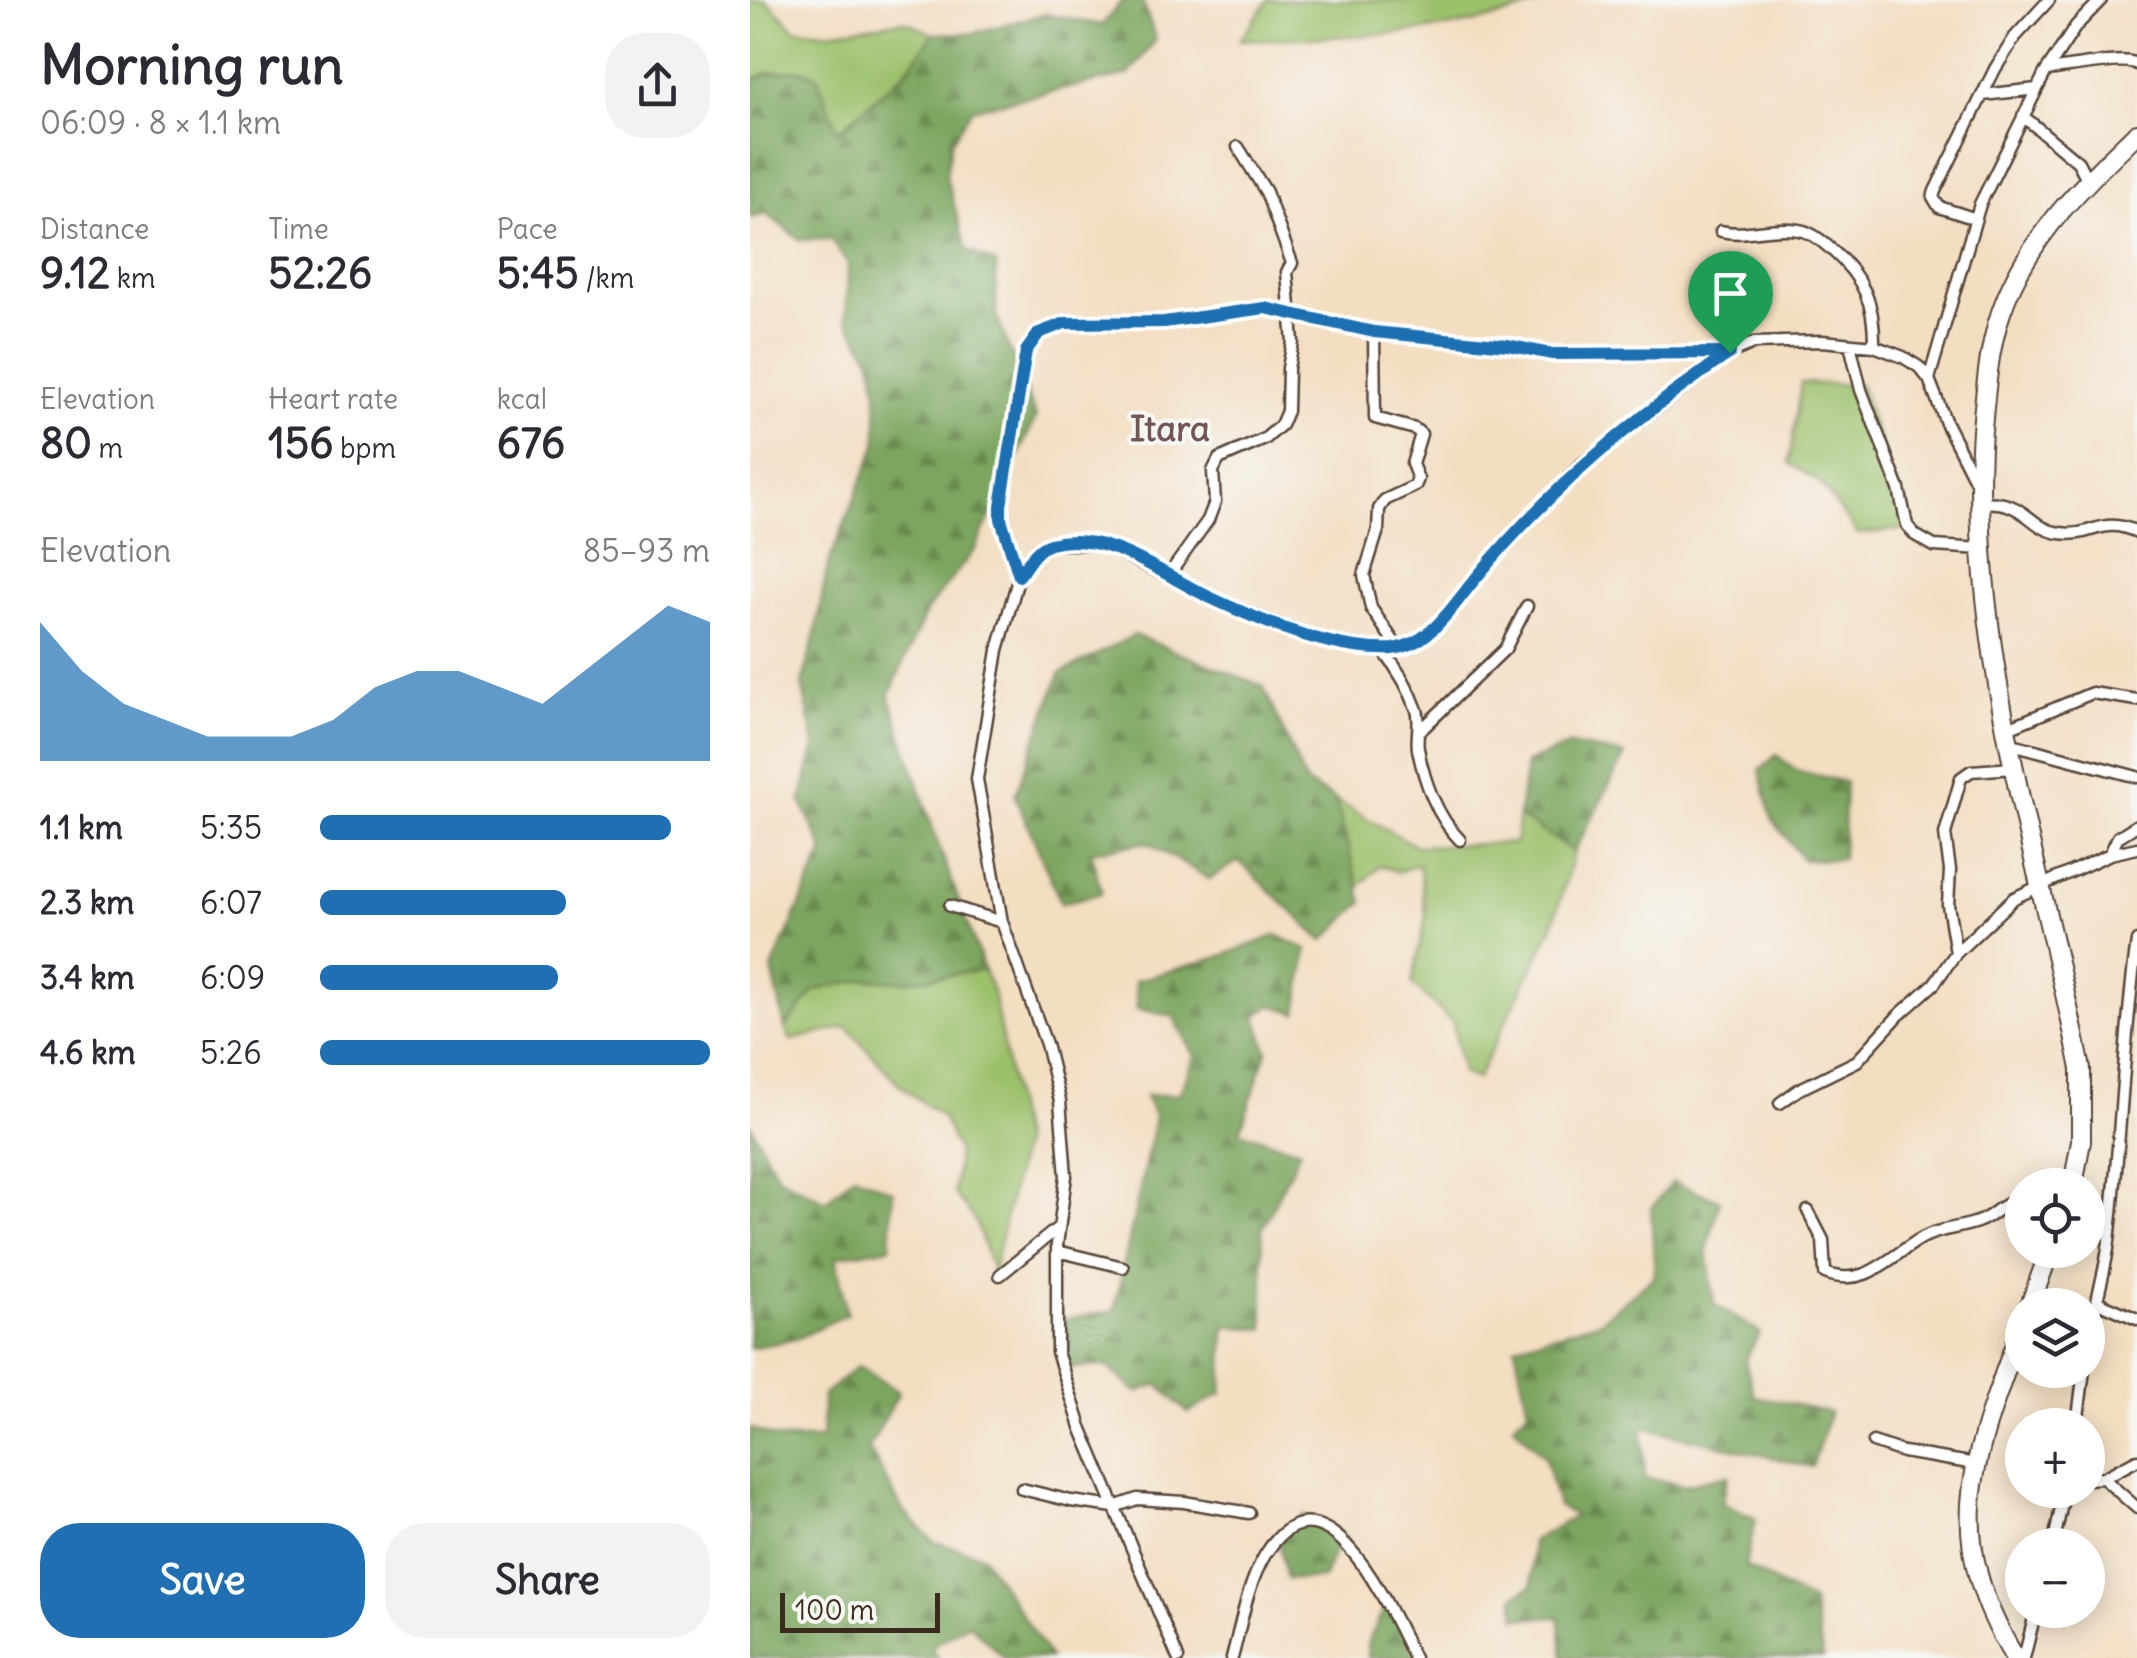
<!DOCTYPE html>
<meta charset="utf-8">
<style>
:root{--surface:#fff;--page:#f2f2f3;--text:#2b2b33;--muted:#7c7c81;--accent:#1f6fb2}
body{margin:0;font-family:Delius,sans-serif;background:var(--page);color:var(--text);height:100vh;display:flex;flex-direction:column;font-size:38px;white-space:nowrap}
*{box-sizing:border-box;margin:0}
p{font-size:32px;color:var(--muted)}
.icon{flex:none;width:55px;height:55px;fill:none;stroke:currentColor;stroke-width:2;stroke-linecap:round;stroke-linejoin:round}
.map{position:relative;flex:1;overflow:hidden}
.sheet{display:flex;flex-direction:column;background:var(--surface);width:750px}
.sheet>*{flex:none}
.tools{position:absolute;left:1255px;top:1168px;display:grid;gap:20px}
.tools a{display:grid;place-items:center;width:100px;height:100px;border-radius:50%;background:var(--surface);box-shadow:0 5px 25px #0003;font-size:50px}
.scale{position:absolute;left:30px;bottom:25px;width:160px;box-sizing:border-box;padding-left:10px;border:5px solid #3b2a1e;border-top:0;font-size:28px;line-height:35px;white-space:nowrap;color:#3b2a1e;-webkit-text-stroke:8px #f6f6f2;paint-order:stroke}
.pin{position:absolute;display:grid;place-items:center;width:85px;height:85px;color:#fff;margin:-102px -42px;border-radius:50% 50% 50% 0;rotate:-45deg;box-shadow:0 0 10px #0007}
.pin .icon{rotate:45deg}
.round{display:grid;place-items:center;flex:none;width:105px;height:105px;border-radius:40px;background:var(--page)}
.head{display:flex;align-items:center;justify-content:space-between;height:170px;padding:0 40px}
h1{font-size:55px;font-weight:700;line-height:75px}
.figures{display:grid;grid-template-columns:repeat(3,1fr);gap:15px;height:170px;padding:10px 40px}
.figures div{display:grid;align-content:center}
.figures b{font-size:42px;font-weight:700}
.figures small{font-size:28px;font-weight:400}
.figures p{font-size:28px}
.chart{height:280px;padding:20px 40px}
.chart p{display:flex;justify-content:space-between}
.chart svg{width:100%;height:180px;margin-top:10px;fill:var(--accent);opacity:.7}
.action{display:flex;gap:20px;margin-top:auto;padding:20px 40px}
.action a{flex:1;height:115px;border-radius:40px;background:var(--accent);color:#fff;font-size:40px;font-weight:700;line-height:115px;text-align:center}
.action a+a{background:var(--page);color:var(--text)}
ul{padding:0 40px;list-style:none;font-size:32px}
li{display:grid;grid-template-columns:160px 120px 1fr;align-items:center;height:75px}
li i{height:25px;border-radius:12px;background:var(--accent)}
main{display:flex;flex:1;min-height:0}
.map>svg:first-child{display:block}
.green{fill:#9bc06b;stroke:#6b7544;stroke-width:2.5}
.forest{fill:url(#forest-firs);stroke:#5c683e;stroke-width:2.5}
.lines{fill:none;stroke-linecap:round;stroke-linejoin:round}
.street-casing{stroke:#574537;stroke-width:15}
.highway-casing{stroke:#574537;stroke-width:22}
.street{stroke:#fff;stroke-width:10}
.highway{stroke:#fff;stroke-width:18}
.route-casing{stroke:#fff;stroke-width:20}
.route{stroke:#1f6fb2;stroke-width:12}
.labels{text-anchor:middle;stroke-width:8;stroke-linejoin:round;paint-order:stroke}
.quarter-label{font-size:35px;font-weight:bold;fill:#735757;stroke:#f6f6f2}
</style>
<main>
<section class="sheet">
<div class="head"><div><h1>Morning run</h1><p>06:09 · 8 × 1.1 km</p></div><a class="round"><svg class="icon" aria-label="share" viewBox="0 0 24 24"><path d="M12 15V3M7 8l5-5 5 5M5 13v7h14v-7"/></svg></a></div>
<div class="figures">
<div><p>Distance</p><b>9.12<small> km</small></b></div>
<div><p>Time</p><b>52:26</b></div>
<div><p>Pace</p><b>5:45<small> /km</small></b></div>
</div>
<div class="figures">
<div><p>Elevation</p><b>80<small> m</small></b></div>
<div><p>Heart rate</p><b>156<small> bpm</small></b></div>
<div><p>kcal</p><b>676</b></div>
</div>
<div class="chart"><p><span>Elevation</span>85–93 m</p>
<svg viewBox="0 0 160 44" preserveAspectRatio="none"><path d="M0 44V10L10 22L20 30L30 34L40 38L50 38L60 38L70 34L80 26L90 22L100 22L110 26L120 30L130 22L140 14L150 6L160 10V44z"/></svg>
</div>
<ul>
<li><b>1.1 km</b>5:35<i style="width:90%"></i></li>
<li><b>2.3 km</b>6:07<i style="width:63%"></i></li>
<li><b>3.4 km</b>6:09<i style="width:61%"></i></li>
<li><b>4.6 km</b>5:26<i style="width:100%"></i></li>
</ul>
<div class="action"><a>Save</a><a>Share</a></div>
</section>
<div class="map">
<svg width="1387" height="1658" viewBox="0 0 1387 1658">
<defs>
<pattern id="forest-firs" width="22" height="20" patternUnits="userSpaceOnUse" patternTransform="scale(2.5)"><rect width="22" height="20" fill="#7ca65f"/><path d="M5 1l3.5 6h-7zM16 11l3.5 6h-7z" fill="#67874e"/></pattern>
</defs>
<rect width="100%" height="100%" fill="#f6f6f2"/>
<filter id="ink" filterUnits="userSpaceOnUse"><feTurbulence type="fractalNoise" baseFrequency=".01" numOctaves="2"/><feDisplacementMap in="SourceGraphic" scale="20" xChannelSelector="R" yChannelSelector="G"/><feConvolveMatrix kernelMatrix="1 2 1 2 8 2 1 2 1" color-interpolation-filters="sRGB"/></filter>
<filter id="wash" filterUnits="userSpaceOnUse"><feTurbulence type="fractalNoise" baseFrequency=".0048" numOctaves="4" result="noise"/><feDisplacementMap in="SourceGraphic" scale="40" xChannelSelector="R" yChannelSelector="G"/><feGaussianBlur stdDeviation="2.25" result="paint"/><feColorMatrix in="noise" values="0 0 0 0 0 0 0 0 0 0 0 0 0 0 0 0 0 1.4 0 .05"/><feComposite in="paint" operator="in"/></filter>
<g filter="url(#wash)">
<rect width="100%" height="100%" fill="#f3dec2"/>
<path class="green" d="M0,0H16L45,29L77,32L154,21L184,34L156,71L87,132L58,71L19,72L0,81Z
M518,0H799C708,39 588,36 490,40Z
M1051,383L1110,385L1157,525L1149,530L1108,534L1070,483L1039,463Z
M585,800L666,846L765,843L769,816L824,852L802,928L727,1079L712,1073L703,1023L662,983L676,916L669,864L648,872L630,865L609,887Z
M234,970L244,997L272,1144L243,1272L225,1220L204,1193L208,1152L192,1117L150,1085L97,1027L41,1040L35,1028L65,990L116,979L154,981Z"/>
<path class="forest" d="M373,0H392L406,40L378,75L222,109L201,142L196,177L217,250L246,264V315L286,417L225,549L177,610L139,695L187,841L234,970L154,981L116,979L65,990L35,1028L22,969L74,851L51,801L65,745L52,684L65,635L78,564L127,444V390L121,358L96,319L98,264L80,239L50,240L17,214L0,218V81C20,72 47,65 67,76L88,132L156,72L184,34L224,33L294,14L352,25Z
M384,635L513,686L556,783L585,799L613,902L573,941L489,861L459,879L396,842L341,852L352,893L311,903L265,795L310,674Z
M821,745L875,755L824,852L769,816L776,763Z
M1026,755L1048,771L1095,782L1092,859L1053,860L1022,819L1010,771Z
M527,935L557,950L547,1013L522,1005L506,1016L517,1051L490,1132L550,1150L512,1229L514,1329L475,1326L472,1393L438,1413L408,1384L387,1392L356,1366L320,1368L305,1321L364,1311L405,1118L395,1096L429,1094L445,1057L423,1016L387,1009L385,981L469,957Z
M0,1124L28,1176L76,1201L104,1175L143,1191L140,1247L86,1257L97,1314L46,1339L0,1348Z
M922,1182L970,1200L957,1250L964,1304L1010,1333L995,1360L1004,1396L1080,1412L1062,1467L892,1427L895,1478L935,1485L979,1475L972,1503L1006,1519L995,1566L1062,1602L1073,1658H814L809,1617L766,1618L764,1596L782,1586V1541L825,1516L808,1506L795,1457L763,1425L778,1410L765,1346L850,1321L905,1276L901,1209Z
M108,1366L149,1392L119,1448L153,1511L184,1542L232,1555L300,1658H255L218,1623L181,1647L188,1658H0V1428L28,1439H72L73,1395Z
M553,1515L585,1530L596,1539L586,1547L573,1579H536L528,1536Z
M639,1598L666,1658H618L617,1645Z"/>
</g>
<g filter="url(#ink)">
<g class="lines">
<g class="street-casing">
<path id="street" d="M1297,70C1317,68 1375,56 1387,64
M1233,95L1287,89
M1273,116L1328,162L1338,181
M1223,218L1189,207L1183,197L1185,191L1245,69L1265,37L1299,0
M971,231C995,237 1023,225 1049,230C1062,232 1073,242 1082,250C1114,278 1125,304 1124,346
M624,332L625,418L665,429L671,434L662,464L668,479L665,486L635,500L629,509L628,530L614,575L621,608L648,648
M1100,344L1111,390L1149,489L1157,525L1165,535L1184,546L1232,549
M1179,379L1230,204L1295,73L1326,26L1351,0
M1230,503C1276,498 1278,529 1310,533C1343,538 1351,515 1387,532
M269,576L251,519V506L276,351L289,333L315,323L414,322L515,308L624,332L758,345L801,354L979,353
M418,576L458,520L465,502L463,471L469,459L515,439L531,425L537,411L538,368L543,342L537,272L542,263L516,192L488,147
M632,649C647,668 659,687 667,710C671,722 666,736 668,749C674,781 687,817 710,840
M1258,728L1342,693L1387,700
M669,732L755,649L777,606
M1262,744L1387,777
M1360,854L1368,837L1387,825
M200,906L252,922
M1206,953L1198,905L1200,870L1195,834L1211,778L1221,771L1264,768
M1030,1103L1048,1090L1107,1061L1149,1015L1184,984L1206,953L1264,898L1360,854L1387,848
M1058,1211L1073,1240L1075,1273C1116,1289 1138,1257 1172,1238C1191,1227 1213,1229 1232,1220C1251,1211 1246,1205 1272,1200
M307,1251L373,1267
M250,1275L309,1227
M1348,1302L1387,1319
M1338,1347C1342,1311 1355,1277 1359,1241C1371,1141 1373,1041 1387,941
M1327,1425L1334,1370
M1123,1442L1153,1452L1226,1464
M1353,1478L1387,1508
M1338,1479L1353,1478L1387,1460
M272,1489L321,1501L364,1507L387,1499L434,1502L499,1513
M1303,1545L1315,1490
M428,1658L331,1427L307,1352V1245L316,1176L310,1101L296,1044L252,922L227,779L248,650L269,576L286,553L301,544H353L465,600L568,640L632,649L661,646L690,622L742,558L831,465L980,353L1003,343L1072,341L1124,346L1153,357L1169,367L1179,379L1196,423L1226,482
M482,1658C491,1625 497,1585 515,1555C576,1457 642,1615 664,1658
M1274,1658L1286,1610"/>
</g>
<g class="highway-casing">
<path id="highway" d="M1323,1185L1331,1141V1069C1289,856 1214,636 1233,418C1237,376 1240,338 1256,299C1283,232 1336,182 1387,133
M1280,1305L1300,1250
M1265,1658C1188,1531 1225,1454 1272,1326"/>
</g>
<use href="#street" class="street"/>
<use href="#highway" class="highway"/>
</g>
</g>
<g class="lines" filter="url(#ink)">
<g class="route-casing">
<path id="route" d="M515,308L624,332L758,345L801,354L980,353C885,417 799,489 726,578C703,605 680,646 642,649C586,652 512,622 461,598C412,575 358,529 300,544C286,548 277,565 269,576L251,519V506L276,351L289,333L315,323L414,322Z"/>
</g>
<use href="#route" class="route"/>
</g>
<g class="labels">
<g class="quarter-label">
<text x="420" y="441">Itara</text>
</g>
</g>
</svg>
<div class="tools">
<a><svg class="icon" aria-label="locate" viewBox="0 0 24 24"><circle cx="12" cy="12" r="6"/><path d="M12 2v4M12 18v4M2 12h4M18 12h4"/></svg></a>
<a><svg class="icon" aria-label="layers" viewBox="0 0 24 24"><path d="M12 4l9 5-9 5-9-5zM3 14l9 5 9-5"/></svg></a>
<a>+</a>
<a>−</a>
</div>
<div class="scale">100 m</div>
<div class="pin" style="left:980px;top:353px;background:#1e9e55"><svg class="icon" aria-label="arrive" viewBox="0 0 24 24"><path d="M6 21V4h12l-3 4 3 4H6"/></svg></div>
</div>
</main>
